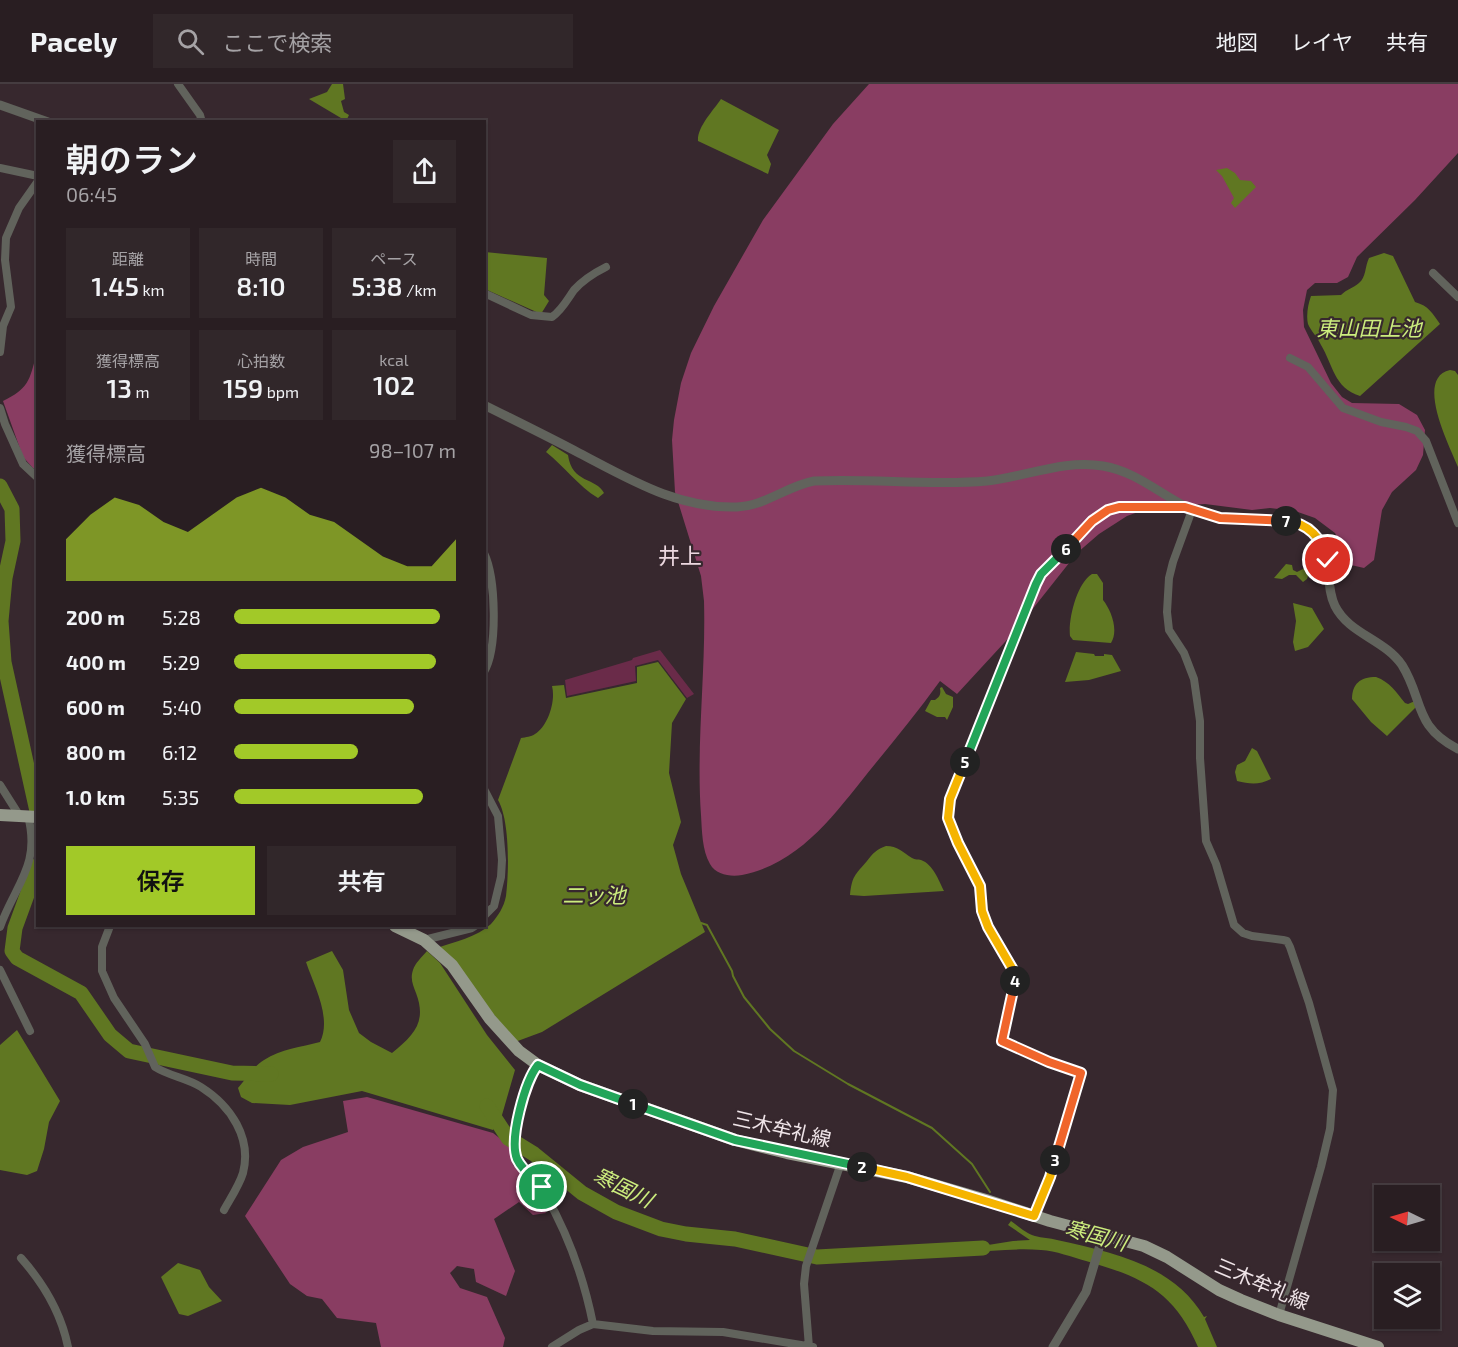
<!DOCTYPE html>
<html lang="ja">
<meta charset="utf-8">
<style>
:root{--surface:#291e22;--page:#31272a;--text:#f1f3f6;--muted:#a5a2a5;--line:#453c40;--accent:#a2c928}
body{margin:0;font-family:"Exo 2","Noto Sans JP",sans-serif;background:var(--page);color:var(--text);height:100vh;display:flex;flex-direction:column;font-size:22px;white-space:nowrap}
*{box-sizing:border-box;margin:0}
p{font-size:20px;color:var(--muted)}
.icon{flex:none;width:33px;height:33px;fill:none;stroke:currentColor;stroke-width:2;stroke-linecap:round;stroke-linejoin:round}
.map{position:relative;flex:1;overflow:hidden}
.panel{position:absolute;left:36px;top:36px;width:450px;height:807px;display:flex;flex-direction:column;background:var(--surface);border-radius:0px;box-shadow:0 2px 4px #0004,0 0 0 2px var(--line)}
.panel>*{flex:none}
.needle{width:39px;rotate:275deg}
.buttons{position:absolute;left:1374px;top:1101px;display:grid;gap:12px}
.buttons a{display:grid;place-items:center;width:66px;height:66px;border-radius:0px;background:var(--surface);box-shadow:0 2px 4px #0004,0 0 0 2px var(--line);font-size:30px}
.pin{position:absolute;display:grid;place-items:center;width:51px;height:51px;color:#fff;margin:-26px;border:3px solid #fff;border-radius:50%;box-shadow:0 2px 6px #0007}
.km{position:absolute;width:30px;height:30px;margin:-15px;border-radius:50%;background:#222;color:#fff;font-size:16px;line-height:30px;text-align:center}
.round{display:grid;place-items:center;flex:none;width:63px;height:63px;border-radius:0px;background:var(--page)}
.head{display:flex;align-items:center;justify-content:space-between;height:102px;padding:0 30px}
h1{font-size:33px;font-weight:600;line-height:45px}
.metrics{display:grid;grid-template-columns:repeat(3,1fr);gap:9px;height:102px;padding:6px 30px}
.metrics div{display:grid;align-content:center;border-radius:0px;background:var(--page);text-align:center}
.metrics b{font-size:26px;font-weight:600}
.metrics small{font-size:16px;font-weight:400}
.metrics p{font-size:16px}
.chart{height:168px;padding:12px 30px}
.chart p{display:flex;justify-content:space-between}
.chart svg{width:100%;height:108px;margin-top:6px;fill:var(--accent);opacity:.7}
.button{display:flex;gap:12px;margin-top:auto;padding:12px 30px}
.button a{flex:1;height:69px;border-radius:0px;background:var(--accent);color:#111;font-size:24px;font-weight:600;line-height:69px;text-align:center}
.button a+a{background:var(--page);color:var(--text)}
ul{padding:0 30px;list-style:none;font-size:20px}
li{display:grid;grid-template-columns:96px 72px 1fr;align-items:center;height:45px}
li i{height:15px;border-radius:8px;background:var(--accent)}
header{display:flex;align-items:center;gap:36px;box-sizing:border-box;height:84px;padding:0 30px;background:var(--surface);border-bottom:2px solid var(--line)}
header strong{font-size:28px}
nav{display:flex;gap:33px;margin-inline-start:auto;font-size:21px}
.search{width:420px;height:54px;background:var(--page);display:flex;align-items:center;gap:15px;box-sizing:border-box;padding:0 21px;border-radius:0px;color:var(--muted);font-size:22px}
.map>svg:first-child{display:block}
.green{fill:#6a2b49}
.forest{fill:#893d62}
.water{fill:#607722}
.lines{fill:none;stroke-linecap:round;stroke-linejoin:round}
.stream{stroke:#607722;stroke-width:2}
.river{stroke:#607722;stroke-width:15}
.minor{stroke:#61635c;stroke-width:8}
.tertiary{stroke:#61635c;stroke-width:9}
.primary{stroke:#94998b;stroke-width:12}
.split-1-casing{stroke:#fff;stroke-width:12}
.split-2-casing{stroke:#fff;stroke-width:12}
.split-3-casing{stroke:#fff;stroke-width:12}
.split-4-casing{stroke:#fff;stroke-width:12}
.split-5-casing{stroke:#fff;stroke-width:12}
.split-6-casing{stroke:#fff;stroke-width:12}
.split-7-casing{stroke:#fff;stroke-width:12}
.split-8-casing{stroke:#fff;stroke-width:12}
.split-1{stroke:#22a559;stroke-width:8}
.split-2{stroke:#22a559;stroke-width:8}
.split-3{stroke:#f5b400;stroke-width:8}
.split-4{stroke:#f0652b;stroke-width:8}
.split-5{stroke:#f5b400;stroke-width:8}
.split-6{stroke:#22a559;stroke-width:8}
.split-7{stroke:#f0652b;stroke-width:8}
.split-8{stroke:#f5b400;stroke-width:8}
.labels{text-anchor:middle;stroke-width:4.5;stroke-linejoin:round;paint-order:stroke}
.street-label{font-size:20px;fill:#efe4e8;stroke:#37282e}
.water-label{font-size:21px;font-style:italic;fill:#cced7e;stroke:#37282e}
.quarter-label{font-size:22px;fill:#ecd8e0;stroke:#37282e}
</style>
<header>
<strong>Pacely</strong>
<div class="search"><svg class="icon" aria-label="search" viewBox="0 0 24 24"><circle cx="10" cy="10" r="6"/><path d="M15 15l6 6"/></svg>ここで検索</div>
<nav><a>地図</a><a>レイヤ</a><a>共有</a></nav>
</header>
<div class="map">
<svg width="1458" height="1263" viewBox="0 0 1458 1263">
<rect width="100%" height="100%" fill="#37282e"/>
<path class="green" d="M660,566L694,610L687,614L658,576L635,582L636,597L567,612L565,596L632,576L633,574Z"/>
<path class="forest" d="M869,0H1458V69L1415,116L1357,173L1348,193L1337,199H1315L1307,206L1303,226L1304,243L1331,299L1342,313L1352,319L1399,320L1417,331L1425,346L1423,371L1416,386L1392,408L1382,426L1374,476L1364,484L1351,481L1335,449L1315,434L1295,427L1270,424L1252,426L1205,420L1152,423L1127,432L1099,450L1077,469L1016,546L957,610L940,597C919,626 897,653 875,680C838,725 803,779 742,791C731,793 716,791 710,780C702,766 702,747 701,731C696,660 706,588 704,517L701,492L675,408L672,356L674,336L681,299L691,269L714,222L763,136L833,40Z
M36,271H37V384H33L23,373L3,317C28,305 30,296 36,271Z
M367,1013L493,1049L511,1063L513,1081L528,1096L546,1129L533,1131L519,1118L494,1135L515,1187L506,1212L476,1198L474,1185L457,1182L450,1189L460,1204L487,1213L505,1254L503,1263H381L376,1239L337,1234L322,1215L307,1212L290,1200L245,1132L281,1076L303,1063L348,1048L343,1017Z"/>
<path class="water" d="M332,0H343L345,15L341,17L344,28L349,31L346,37L309,15L327,8Z
M721,15L779,46L767,71L771,80L768,90L698,57C697,43 713,27 721,15Z
M1227,84L1235,89L1240,96L1251,97L1256,103L1235,124L1231,119L1234,114L1222,92L1216,86Z
M485,168L547,174L544,211L549,217L541,230L485,205Z
M1384,169L1393,172L1415,218C1429,222 1432,229 1440,240L1360,312C1334,304 1333,281 1321,261C1318,254 1311,247 1308,240C1306,232 1308,220 1311,212L1341,211C1347,205 1353,204 1359,199C1366,194 1365,182 1369,174Z
M1450,286L1455,287L1458,291V383C1450,363 1414,294 1450,286Z
M552,361L568,371C572,400 596,393 604,409L598,414C578,402 564,382 546,368Z
M1286,480L1292,481L1293,486L1297,488L1305,484L1310,486L1307,495L1303,498L1296,491H1289L1282,495L1274,494Z
M1092,490H1097L1103,499V516C1111,526 1119,546 1111,559L1073,556L1070,552C1068,535 1077,499 1092,490Z
M1293,519L1312,524L1324,545L1308,563L1295,567L1293,558L1296,537Z
M1076,568L1094,570L1095,572H1104V570L1112,571L1121,587L1089,596L1065,598Z
M658,578L686,615L672,639L669,689L681,738L673,761L681,790L705,848L542,948L515,958L437,864C454,858 477,853 491,840C498,832 504,823 506,812C509,788 510,737 498,716L521,654C526,653 531,653 535,650C548,642 556,617 552,602L564,601L566,614L637,599V583Z
M1376,593C1390,598 1396,608 1405,619L1408,620L1415,617L1417,622L1387,652L1371,638L1352,615C1352,600 1360,593 1376,593Z
M942,603L946,610L953,613V623L947,636L945,633H937L925,627L931,616H935C940,613 941,610 940,604Z
M1252,664L1257,667L1271,695C1259,701 1250,700 1237,697L1235,688L1237,681L1245,677Z
M886,762C898,762 902,768 912,774C915,776 918,775 921,776C933,780 939,797 944,807L864,812L850,811C852,792 855,791 867,777C873,769 877,765 886,762Z
M332,867L343,886L349,926L359,949L371,958L392,969C414,951 427,938 416,909C413,901 410,895 413,886C415,879 422,873 427,867L440,879L487,951L515,986L502,1031L493,1046L362,1007L290,1021L252,1019L241,1013L238,1004C246,995 254,982 264,976C281,965 301,963 320,958C332,934 314,902 306,878Z
M17,946L60,1017L49,1038L44,1065L37,1087L27,1091L0,1086V961Z
M1011,1137C1018,1142 1027,1150 1035,1152C1042,1154 1050,1154 1057,1156C1112,1168 1174,1181 1204,1233L1207,1232L1205,1235L1217,1263H1198C1174,1207 1142,1193 1086,1177C1072,1173 1056,1167 1041,1166C1017,1164 992,1167 967,1168L963,1165L1013,1157L1030,1156L1008,1141Z
M178,1179L200,1186L209,1203L222,1217L188,1232L179,1230L161,1193Z"/>
<g class="lines">
<path class="stream" d="M701,839L707,841L732,887L733,892L744,913L770,945L794,967L848,1000L932,1044L972,1080L990,1108"/>
<path class="river" d="M0,402L12,425L13,457L5,494L1,537L4,578L38,732
M38,781L15,844L12,867L17,874L81,909L110,951L129,967L232,989L271,990
M487,1022L508,1054L534,1070L582,1109L616,1128L661,1145L686,1150L735,1155L817,1173L983,1164"/>
<path class="minor" d="M178,0L200,31L202,38
M0,84L38,92
M1433,189L1458,213
M484,209L531,231L552,233C562,226 567,216 574,206C583,196 594,189 606,183
M0,268L3,242L11,223L5,176L6,154L19,124L38,97
M1290,274L1308,283L1343,324L1381,338L1406,343L1417,347L1426,357L1458,439
M0,324L5,340L23,380L38,394
M1192,426L1173,478L1169,494L1167,528L1169,546L1184,569L1194,595L1200,637V674L1206,757L1216,780L1234,841L1243,849L1252,852L1283,856L1287,857L1290,863L1309,919L1333,1006L1330,1045L1321,1083L1279,1231
M484,469C496,494 498,564 484,588
M0,701L19,731
M484,705L498,732L502,776L501,793L494,822L484,832
M110,842L102,863V887L114,914L145,960L155,983C169,992 187,994 201,1003C231,1022 252,1054 243,1089C239,1102 230,1115 224,1126
M0,843C15,801 41,781 28,732
M424,856L472,844L475,842
M0,886L30,947
M538,981C525,997 510,1054 517,1074C522,1088 538,1097 545,1110C568,1150 584,1195 593,1240
M1034,1132L1050,1093L1081,989L1049,978L1002,957L1016,891L988,843L982,827L980,802L951,746L948,734L950,715L1041,490L1079,454L1092,437L1108,426L1119,423H1185
M21,1174C44,1200 61,1228 68,1263
M552,1263L579,1246L593,1240L653,1247L723,1248L813,1263
M809,1263L804,1200L806,1182L841,1079"/>
<path class="tertiary" d="M0,21L48,38
M484,321C516,337 547,352 579,369C629,395 678,425 737,423C765,422 787,402 814,397C872,394 930,402 987,397C1025,393 1065,375 1103,382C1146,389 1174,426 1218,434C1250,440 1294,425 1318,453C1334,473 1324,500 1335,522C1349,550 1384,555 1402,581C1424,616 1413,642 1458,665
M1053,1263L1086,1208L1103,1151"/>
<path class="primary" d="M0,731L38,733
M395,842L424,856L452,881L490,935L519,967L538,981L580,1001L735,1056L787,1069L907,1093L986,1116L1050,1137L1144,1162L1167,1173L1219,1206L1241,1216L1279,1231L1378,1263"/>
</g>
<g class="lines">
<g class="split-1-casing">
<path id="split-1" d="M542,1103C534,1095 522,1086 517,1075C509,1055 525,997 538,981L580,1001L633,1020"/>
</g>
<g class="split-2-casing">
<path id="split-2" d="M633,1020L735,1056L862,1083"/>
</g>
<g class="split-3-casing">
<path id="split-3" d="M862,1083L907,1093L1034,1132L1050,1093L1055,1076"/>
</g>
<g class="split-4-casing">
<path id="split-4" d="M1015,897L1002,957L1049,978L1081,989L1055,1076"/>
</g>
<g class="split-5-casing">
<path id="split-5" d="M965,678L950,715L948,734L958,759L980,802L982,827L988,843L1016,891L1015,897"/>
</g>
<g class="split-6-casing">
<path id="split-6" d="M965,678L1036,500L1041,490L1066,465"/>
</g>
<g class="split-7-casing">
<path id="split-7" d="M1066,465L1092,437L1108,426L1119,423H1185L1220,434L1286,437"/>
</g>
<g class="split-8-casing">
<path id="split-8" d="M1286,437C1309,439 1322,455 1328,476"/>
</g>
<use href="#split-1" class="split-1"/>
<use href="#split-2" class="split-2"/>
<use href="#split-3" class="split-3"/>
<use href="#split-4" class="split-4"/>
<use href="#split-5" class="split-5"/>
<use href="#split-6" class="split-6"/>
<use href="#split-7" class="split-7"/>
<use href="#split-8" class="split-8"/>
</g>
<g class="labels">
<g class="street-label">
<text transform="translate(782 1045) rotate(13)" y="7">三木牟礼線</text>
<text transform="translate(1262 1200) rotate(23)" y="7">三木牟礼線</text>
</g>
<g class="water-label">
<text x="1369" y="252">東山田上池</text>
<text x="594" y="819">二ッ池</text>
<text transform="translate(623 1104) rotate(26)" y="7">寒国川</text>
<text transform="translate(1096 1152) rotate(15)" y="7">寒国川</text>
</g>
<g class="quarter-label">
<text x="680" y="480">井上</text>
</g>
</g>
</svg>
<div class="buttons">
<a><svg class="needle" viewBox="-14 -14 28 28"><path d="M0-13l5 13h-10z" fill="#e53935"/><path d="M0 13l5-13h-10z" fill="#a5a2a5"/></svg></a>
<a><svg class="icon" aria-label="layers" viewBox="0 0 24 24"><path d="M12 4l9 5-9 5-9-5zM3 14l9 5 9-5"/></svg></a>
</div>
<div class="pin" style="left:542px;top:1103px;background:#1e9e55"><svg class="icon" aria-label="arrive" viewBox="0 0 24 24"><path d="M6 21V4h12l-3 4 3 4H6"/></svg></div>
<div class="pin" style="left:1328px;top:476px;background:#d93025"><svg class="icon" aria-label="check" viewBox="0 0 24 24"><path d="M5 12l5 5 9-10"/></svg></div>
<b class="km" style="left:633px;top:1020px">1</b>
<b class="km" style="left:862px;top:1083px">2</b>
<b class="km" style="left:1055px;top:1076px">3</b>
<b class="km" style="left:1015px;top:897px">4</b>
<b class="km" style="left:965px;top:678px">5</b>
<b class="km" style="left:1066px;top:465px">6</b>
<b class="km" style="left:1286px;top:437px">7</b>
<section class="panel">
<div class="head"><div><h1>朝のラン</h1><p>06:45</p></div><a class="round"><svg class="icon" aria-label="share" viewBox="0 0 24 24"><path d="M12 15V3M7 8l5-5 5 5M5 13v7h14v-7"/></svg></a></div>
<div class="metrics">
<div><p>距離</p><b>1.45<small> km</small></b></div>
<div><p>時間</p><b>8:10</b></div>
<div><p>ペース</p><b>5:38<small> /km</small></b></div>
</div>
<div class="metrics">
<div><p>獲得標高</p><b>13<small> m</small></b></div>
<div><p>心拍数</p><b>159<small> bpm</small></b></div>
<div><p>kcal</p><b>102</b></div>
</div>
<div class="chart"><p><span>獲得標高</span>98–107 m</p>
<svg viewBox="0 0 160 44" preserveAspectRatio="none"><path d="M0 44V27L10 17L20 10L30 13L40 20L50 24L60 17L70 10L80 6L90 10L100 17L110 20L120 27L130 34L140 38L150 38L160 27V44z"/></svg>
</div>
<ul>
<li><b>200 m</b>5:28<i style="width:93%"></i></li>
<li><b>400 m</b>5:29<i style="width:91%"></i></li>
<li><b>600 m</b>5:40<i style="width:81%"></i></li>
<li><b>800 m</b>6:12<i style="width:56%"></i></li>
<li><b>1.0 km</b>5:35<i style="width:85%"></i></li>
</ul>
<div class="button"><a>保存</a><a>共有</a></div>
</section>
</div>
